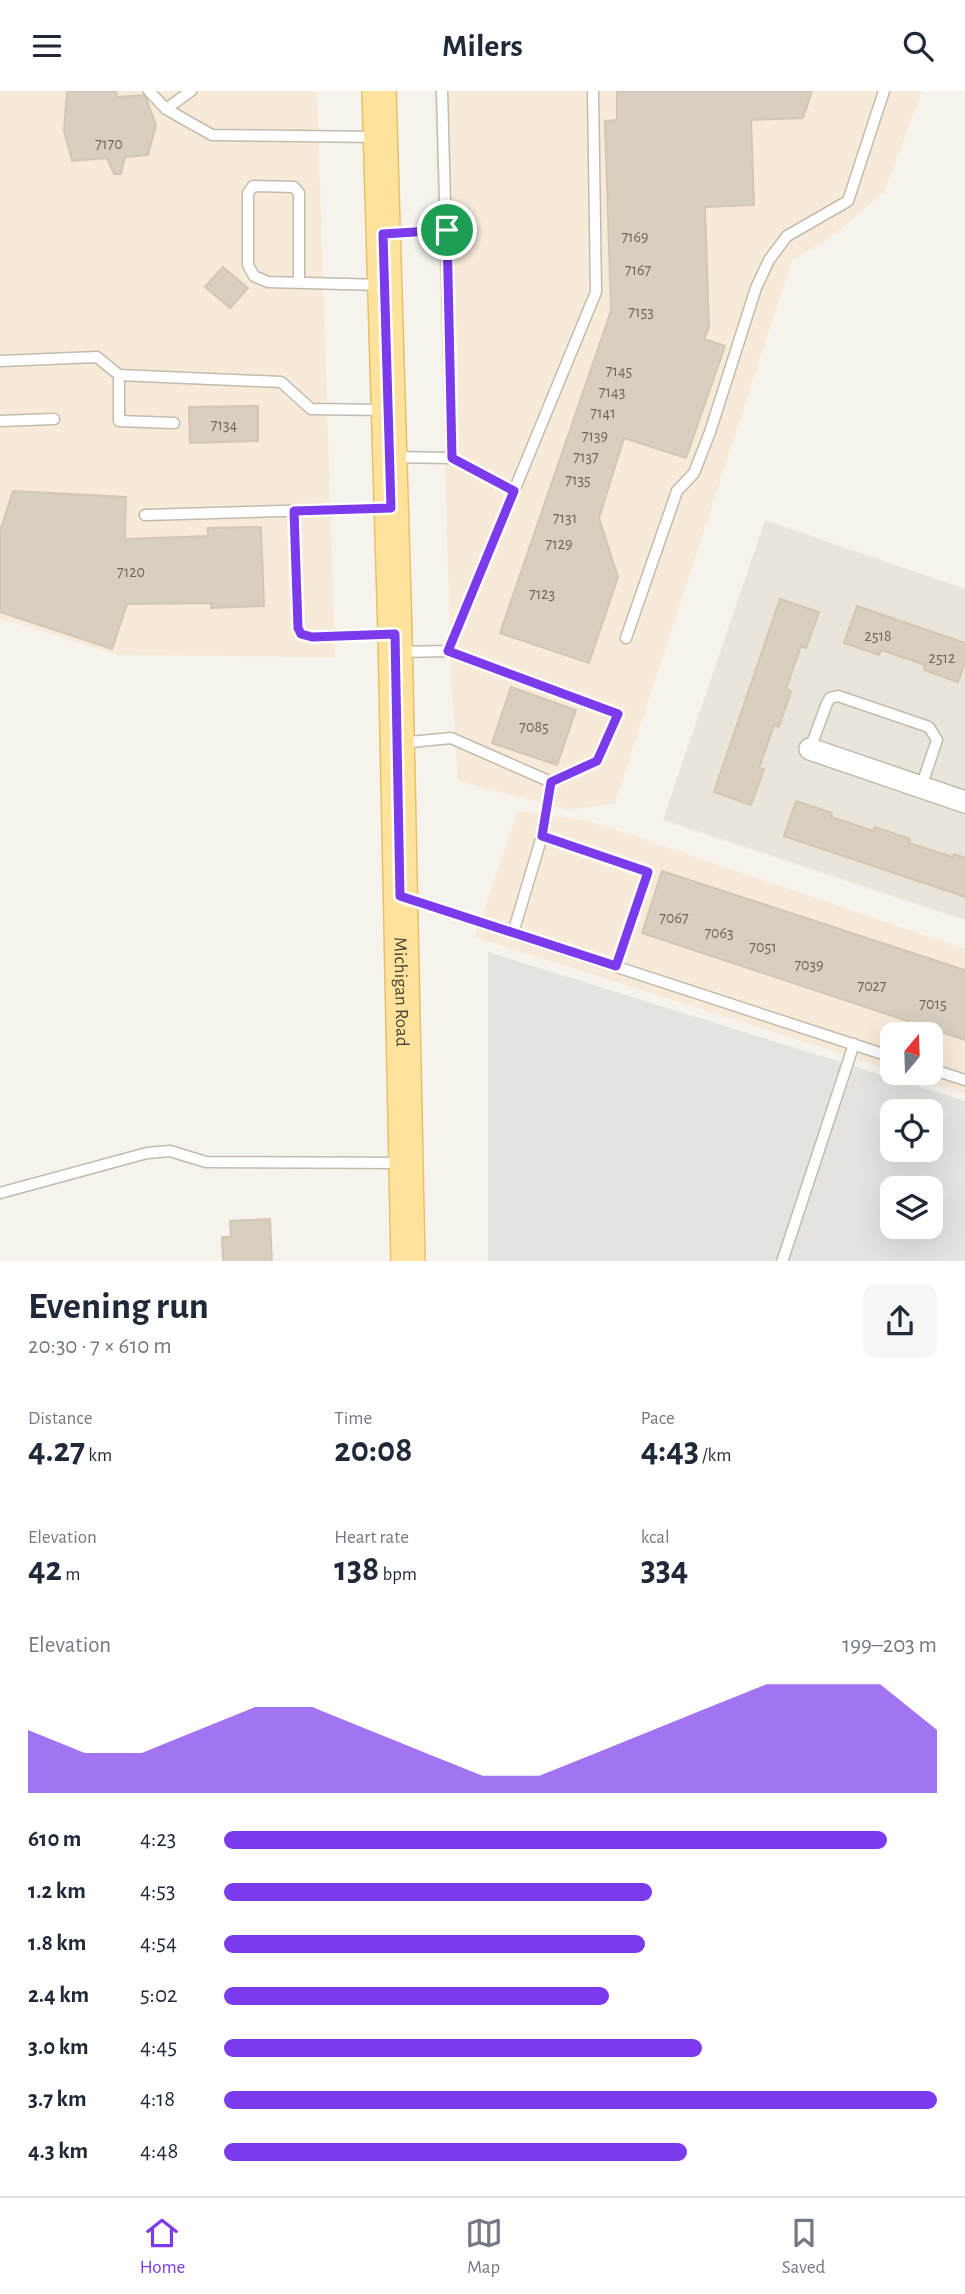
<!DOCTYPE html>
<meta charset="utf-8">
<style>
:root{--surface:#fff;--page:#f6f6f7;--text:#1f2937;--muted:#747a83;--line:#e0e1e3;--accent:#7c3aed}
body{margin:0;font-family:"Alegreya Sans",sans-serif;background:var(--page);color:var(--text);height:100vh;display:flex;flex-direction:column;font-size:26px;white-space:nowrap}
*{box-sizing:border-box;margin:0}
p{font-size:23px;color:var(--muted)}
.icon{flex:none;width:38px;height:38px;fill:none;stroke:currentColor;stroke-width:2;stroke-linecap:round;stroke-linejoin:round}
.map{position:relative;height:1170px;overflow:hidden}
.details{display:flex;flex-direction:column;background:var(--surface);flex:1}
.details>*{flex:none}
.needle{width:46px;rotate:19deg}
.tools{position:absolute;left:880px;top:931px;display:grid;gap:14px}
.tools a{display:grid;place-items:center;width:63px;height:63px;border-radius:14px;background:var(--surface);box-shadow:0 7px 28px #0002;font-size:35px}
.pin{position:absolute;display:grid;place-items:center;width:60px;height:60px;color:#fff;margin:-30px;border:4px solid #fff;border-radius:50%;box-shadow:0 2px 7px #0007}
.round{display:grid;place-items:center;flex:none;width:74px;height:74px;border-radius:14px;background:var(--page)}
.headline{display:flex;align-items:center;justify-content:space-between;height:119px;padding:0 28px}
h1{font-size:38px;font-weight:700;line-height:52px}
.metrics{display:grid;grid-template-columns:repeat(3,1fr);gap:10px;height:119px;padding:7px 28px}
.metrics div{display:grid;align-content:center}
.metrics b{font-size:35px;font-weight:700}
.metrics small{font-size:19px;font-weight:400}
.metrics p{font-size:19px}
.chart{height:196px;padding:14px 28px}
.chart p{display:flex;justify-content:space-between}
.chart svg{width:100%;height:126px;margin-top:7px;fill:var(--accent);opacity:.7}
ul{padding:0 28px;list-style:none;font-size:23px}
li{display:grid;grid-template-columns:112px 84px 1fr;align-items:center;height:52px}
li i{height:18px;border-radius:9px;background:var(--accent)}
header{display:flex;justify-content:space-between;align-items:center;height:91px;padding:0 28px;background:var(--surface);font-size:32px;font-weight:700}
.menu{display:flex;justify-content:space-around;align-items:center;height:98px;border-top:2px solid var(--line);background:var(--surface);font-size:19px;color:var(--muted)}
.menu a{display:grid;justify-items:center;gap:4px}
.menu .on{color:var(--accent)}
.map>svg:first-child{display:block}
.residential{fill:#eae5da}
.commercial{fill:#f7ead8}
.parking{fill:#e5e3e0;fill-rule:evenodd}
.building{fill:#d8cfc1;stroke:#d3c7b4;stroke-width:2}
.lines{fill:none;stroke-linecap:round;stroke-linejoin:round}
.lane-casing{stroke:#c2bbae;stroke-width:13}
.street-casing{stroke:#c2bbae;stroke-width:24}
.primary-casing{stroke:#e6c16a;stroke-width:36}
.lane{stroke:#fff;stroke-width:10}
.street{stroke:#fff;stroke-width:21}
.primary{stroke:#ffe39c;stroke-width:33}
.route-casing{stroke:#fff;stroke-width:14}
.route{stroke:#7c3aed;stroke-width:9}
.labels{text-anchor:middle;stroke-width:7;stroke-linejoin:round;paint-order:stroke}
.number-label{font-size:16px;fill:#6e675b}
.street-label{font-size:19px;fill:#4b4439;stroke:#fff}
</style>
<header><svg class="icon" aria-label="menu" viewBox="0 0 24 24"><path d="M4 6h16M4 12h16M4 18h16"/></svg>Milers<svg class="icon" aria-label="search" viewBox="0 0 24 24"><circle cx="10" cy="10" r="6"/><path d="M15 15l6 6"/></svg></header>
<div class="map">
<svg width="965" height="1171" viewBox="0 0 965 1171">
<rect width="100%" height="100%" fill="#f6f3ec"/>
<path class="residential" d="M765,429L965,498V829L663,729Z"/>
<path class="commercial" d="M0,0H317L335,566L117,564L0,527Z
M434,0H922L884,101L831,146L792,169L615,712L570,719L458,690L451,585Z
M518,720L590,730L965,858V1002L900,982H931V943H892V979L475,846Z"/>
<path class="parking" d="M488,861L965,1010V1170L488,1171ZM892,1020H931V1059H892ZM892,1097H931V1136H892Z"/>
<path class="building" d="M67,0H116L117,6L145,4L156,34L148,64L125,66L121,83H114L107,67L72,70L64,40Z
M617,0H812L803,27L751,29L754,114L705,116L709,236L704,248L725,255L686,367L624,347L599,427L618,486L589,572L500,542L611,220L605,30L617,29Z
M223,176L248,197L230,217L205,196Z
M258,315V350L190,352L189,316Z
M13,400L126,406L125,448L208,445V437L261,436L264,515L211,517L212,512L127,513L112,558L0,521V440Z
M780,508L819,521L806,557L801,555L786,598L791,600L779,636L774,634L759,677L764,678L751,714L714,701Z
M857,515L965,552V571L958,591L924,579L925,574L881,559L879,564L844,552Z
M511,596L576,619L557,674L492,652Z
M796,710L832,722L831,726L874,740L875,736L910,748L909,752L953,766L954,763L965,767V806L784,745Z
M662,780L965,879V949L642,842Z
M270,1128L272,1171H223L222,1146H231L230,1130Z"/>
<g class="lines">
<g class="lane-casing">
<path id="lane" d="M149,0L166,18L212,44L377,46
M442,0L452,367
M166,18L191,0
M387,143L447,139
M299,192V102L294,96L253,95L248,102V174L254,185L268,191L382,194
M0,270L97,266L119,284L281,291L311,318L386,319
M119,284V330L174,332
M0,330L54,328
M393,366L452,367L514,400
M294,420L298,537L301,543L312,546L391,543
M145,424L387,417
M626,547L677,400L694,382L710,341L756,197L769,169L787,145L848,110L884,0
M399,561L448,560L596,201L593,0
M400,652L451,647L551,691L597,670L618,623L448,560
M810,658L827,612L830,607L838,605L929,636L937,649L921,696
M551,691L542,745L648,781L616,875
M406,807L892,966
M513,842L542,745
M931,978L965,989
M0,1102L147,1062L170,1060L206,1071L403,1072
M782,1171L854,953"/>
</g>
<g class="street-casing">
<path id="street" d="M810,658L965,711"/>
</g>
<g class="primary-casing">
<g id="primary">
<path id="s1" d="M379,0L395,543L408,1171"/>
</g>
</g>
<use href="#lane" class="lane"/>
<use href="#street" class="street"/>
<use href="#primary" class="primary"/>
</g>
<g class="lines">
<g class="route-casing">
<path id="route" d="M447,139L452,367L514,400L448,560L618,623L597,670L551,691L542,745L648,781L616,875L400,805L395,543L312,546L301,543L298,537L294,420L391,417L383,143Z"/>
</g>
<use href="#route" class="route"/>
</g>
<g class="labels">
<g class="number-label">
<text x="109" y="58">7170</text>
<text x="635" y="151">7169</text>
<text x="638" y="184">7167</text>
<text x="641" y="226">7153</text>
<text x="619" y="285">7145</text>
<text x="612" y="306">7143</text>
<text x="603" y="327">7141</text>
<text x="224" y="339">7134</text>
<text x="595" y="350">7139</text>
<text x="586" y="371">7137</text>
<text x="578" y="394">7135</text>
<text x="565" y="432">7131</text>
<text x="559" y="458">7129</text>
<text x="131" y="486">7120</text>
<text x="542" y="508">7123</text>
<text x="878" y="550">2518</text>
<text x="942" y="572">2512</text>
<text x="534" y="641">7085</text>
<text x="674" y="832">7067</text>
<text x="719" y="847">7063</text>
<text x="763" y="861">7051</text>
<text x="809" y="879">7039</text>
<text x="872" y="900">7027</text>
<text x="933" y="918">7015</text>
</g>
<g class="street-label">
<text dy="7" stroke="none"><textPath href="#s1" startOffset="901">Michigan Road</textPath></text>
</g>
</g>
</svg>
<div class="tools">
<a><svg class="needle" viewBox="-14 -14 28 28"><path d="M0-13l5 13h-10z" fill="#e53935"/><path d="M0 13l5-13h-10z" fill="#747a83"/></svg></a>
<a><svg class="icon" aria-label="locate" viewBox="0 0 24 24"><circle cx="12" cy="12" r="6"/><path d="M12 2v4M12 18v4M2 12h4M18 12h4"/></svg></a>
<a><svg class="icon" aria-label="layers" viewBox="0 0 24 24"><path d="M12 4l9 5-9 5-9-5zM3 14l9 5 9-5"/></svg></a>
</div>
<div class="pin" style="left:447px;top:139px;background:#1e9e55"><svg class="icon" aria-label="arrive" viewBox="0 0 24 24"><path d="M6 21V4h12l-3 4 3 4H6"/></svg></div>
</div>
<section class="details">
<div class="headline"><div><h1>Evening run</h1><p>20:30 · 7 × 610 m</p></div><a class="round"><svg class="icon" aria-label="share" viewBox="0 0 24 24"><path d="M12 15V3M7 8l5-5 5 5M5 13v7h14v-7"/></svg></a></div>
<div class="metrics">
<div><p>Distance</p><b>4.27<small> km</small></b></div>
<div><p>Time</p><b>20:08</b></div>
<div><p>Pace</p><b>4:43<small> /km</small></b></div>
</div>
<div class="metrics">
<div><p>Elevation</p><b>42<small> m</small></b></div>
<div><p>Heart rate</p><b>138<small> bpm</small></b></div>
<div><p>kcal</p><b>334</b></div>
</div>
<div class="chart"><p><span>Elevation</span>199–203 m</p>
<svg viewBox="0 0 160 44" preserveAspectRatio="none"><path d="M0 44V22L10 30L20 30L30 22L40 14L50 14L60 22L70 30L80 38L90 38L100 30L110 22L120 14L130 6L140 6L150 6L160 22V44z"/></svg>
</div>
<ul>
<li><b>610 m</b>4:23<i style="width:93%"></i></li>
<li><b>1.2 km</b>4:53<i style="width:60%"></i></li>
<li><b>1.8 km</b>4:54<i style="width:59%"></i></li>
<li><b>2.4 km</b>5:02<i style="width:54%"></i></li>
<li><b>3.0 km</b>4:45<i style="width:67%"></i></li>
<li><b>3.7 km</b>4:18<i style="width:100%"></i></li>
<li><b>4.3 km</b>4:48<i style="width:65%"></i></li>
</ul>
</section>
<nav class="menu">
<a class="on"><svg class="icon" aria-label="home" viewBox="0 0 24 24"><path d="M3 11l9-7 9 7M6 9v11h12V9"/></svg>Home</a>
<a><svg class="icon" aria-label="map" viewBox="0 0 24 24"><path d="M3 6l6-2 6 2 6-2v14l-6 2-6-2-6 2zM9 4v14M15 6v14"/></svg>Map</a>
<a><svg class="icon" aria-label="saved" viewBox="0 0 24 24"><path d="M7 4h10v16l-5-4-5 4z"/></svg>Saved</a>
</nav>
